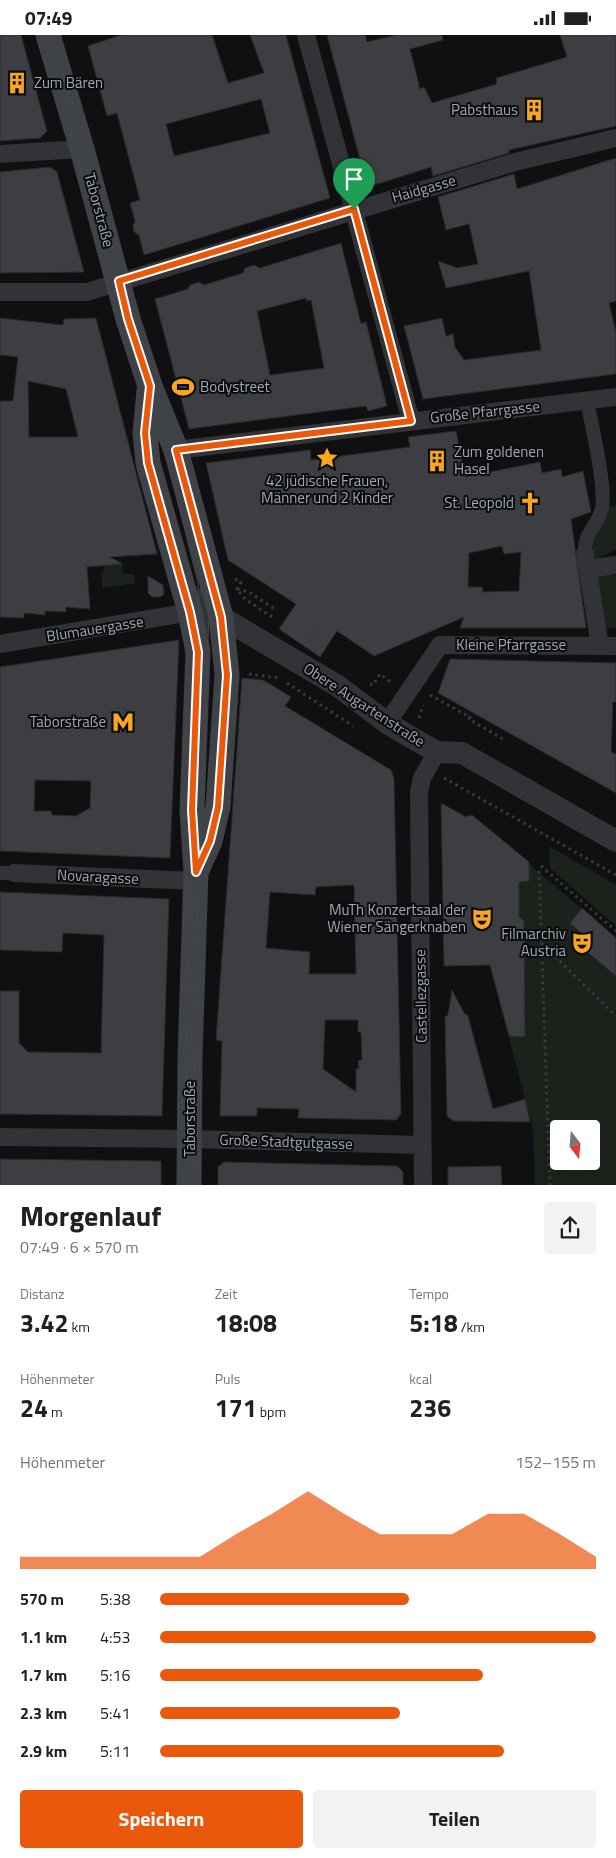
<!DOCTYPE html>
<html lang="de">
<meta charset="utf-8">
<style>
:root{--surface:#fff;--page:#f2f2f2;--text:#202124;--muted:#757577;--accent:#ea580c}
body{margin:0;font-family:"Titillium Web",sans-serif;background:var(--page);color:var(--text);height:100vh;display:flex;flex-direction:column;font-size:19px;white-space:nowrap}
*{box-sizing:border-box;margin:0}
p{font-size:16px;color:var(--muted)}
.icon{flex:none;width:28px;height:28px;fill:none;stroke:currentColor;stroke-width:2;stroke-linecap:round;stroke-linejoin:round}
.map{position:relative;height:1150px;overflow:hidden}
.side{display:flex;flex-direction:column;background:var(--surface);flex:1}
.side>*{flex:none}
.needle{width:32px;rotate:164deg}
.tools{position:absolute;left:550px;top:1085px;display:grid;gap:10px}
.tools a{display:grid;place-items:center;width:50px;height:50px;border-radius:5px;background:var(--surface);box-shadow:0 5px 20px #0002;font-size:25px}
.pin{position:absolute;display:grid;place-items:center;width:42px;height:42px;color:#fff;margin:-51px -21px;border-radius:50% 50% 50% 0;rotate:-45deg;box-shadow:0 0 5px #0007}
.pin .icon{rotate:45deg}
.round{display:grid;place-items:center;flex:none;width:52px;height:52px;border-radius:5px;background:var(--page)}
.head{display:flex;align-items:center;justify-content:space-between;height:85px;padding:0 20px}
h1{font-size:28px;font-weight:700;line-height:38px}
.figures{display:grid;grid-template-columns:repeat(3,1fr);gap:8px;height:85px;padding:5px 20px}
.figures div{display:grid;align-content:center}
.figures b{font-size:25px;font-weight:700}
.figures small{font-size:14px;font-weight:400}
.figures p{font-size:14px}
.chart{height:140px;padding:10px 20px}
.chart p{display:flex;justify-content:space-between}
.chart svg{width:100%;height:90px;margin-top:5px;fill:var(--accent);opacity:.7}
.primary-button{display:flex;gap:10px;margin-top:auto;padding:10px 20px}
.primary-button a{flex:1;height:58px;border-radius:5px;background:var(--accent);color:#fff;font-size:20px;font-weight:700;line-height:58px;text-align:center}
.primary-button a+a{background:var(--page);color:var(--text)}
ul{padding:0 20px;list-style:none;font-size:16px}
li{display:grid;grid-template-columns:80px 60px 1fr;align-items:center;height:38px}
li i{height:12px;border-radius:6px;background:var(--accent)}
.status{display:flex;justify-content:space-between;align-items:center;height:35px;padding:0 25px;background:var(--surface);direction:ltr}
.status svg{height:14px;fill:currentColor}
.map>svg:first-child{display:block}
.green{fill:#1b221b;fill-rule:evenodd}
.building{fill:#3c3e42;stroke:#2a2a2e;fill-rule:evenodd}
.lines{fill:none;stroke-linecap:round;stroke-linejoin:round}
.path{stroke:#373a3e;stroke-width:3;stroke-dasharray:2.5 4;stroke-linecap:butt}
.service{stroke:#313337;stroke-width:9}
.pedestrian{stroke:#313337;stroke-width:14}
.minor{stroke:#313337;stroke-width:18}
.tertiary{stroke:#313337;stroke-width:22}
.secondary{stroke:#3f4247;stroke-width:25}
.tram{stroke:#46494e;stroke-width:1}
.route-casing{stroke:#fff;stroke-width:10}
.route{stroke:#ea580c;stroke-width:6}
.labels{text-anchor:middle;stroke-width:4;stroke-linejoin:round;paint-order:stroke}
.poi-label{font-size:15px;fill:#a1a8b4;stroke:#0b0c0d;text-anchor:end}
.street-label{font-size:15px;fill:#a1a8b4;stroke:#0b0c0d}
</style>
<div class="status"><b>07:49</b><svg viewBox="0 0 49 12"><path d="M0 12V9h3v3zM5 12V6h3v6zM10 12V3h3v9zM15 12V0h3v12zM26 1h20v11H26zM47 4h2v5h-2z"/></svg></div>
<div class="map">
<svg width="616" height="1151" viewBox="0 0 616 1151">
<rect width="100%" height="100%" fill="#101012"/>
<path class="green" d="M616,470V514L594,526L590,513L606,473Z
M121,527L123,539H134L135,548L103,553L101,539L106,529Z
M603,538L616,540V593H603L595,542Z
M441,768L466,782L472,780L616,903V1150H535L533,1095L490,930L444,931ZM559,1094H591V1126H559Z
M549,811L616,850V891L550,833Z"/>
<path class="building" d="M0,0H21L47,96L40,103L0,106Z
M121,0H212L228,48L264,38L250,0H286L330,163L144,220L139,200L134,197L133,191L135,186L130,168L140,165L117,78L107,81L88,11ZM261,64L270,98L174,121L166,89Z
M327,0H365L367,7L396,0H442L443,5L410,14L420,54L424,52L432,68L497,49L496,43L567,22L560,0H616V91L509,115V118L433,141L431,132L371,151L366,147Z
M616,123V266L609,268L616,297V339L423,364L404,291L442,283L446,301L453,299L455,312L464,325L541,315L529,236L446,253L438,226L457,233L478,229L469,189L446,195L438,162L514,139L517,154Z
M50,132L57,137L84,237L0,238V137Z
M341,208L361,289L366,287L387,371L368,376L366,371L189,394L155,264L188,254L190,250L199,247L204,250L243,238L245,233L254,230L260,233ZM306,263V266L311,265L324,333L270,340L257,276Z
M0,283L63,290L64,284L96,283L157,519L110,522L123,529L87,532L90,574L66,572V577L45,576V580L24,578V583L0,582V366H13L18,322L0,320ZM28,346L66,354L78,402H29Z
M456,396L465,442L540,427L542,438L561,434L562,442L583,436L591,477L571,484L586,593H460L464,582L374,621L337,596L320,622L279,594L296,569L228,525L206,428L310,415L311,425L410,412L408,402ZM502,511L504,519L521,517L519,556L483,557L482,552H468L469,518Z
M148,541L163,550L164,559L160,562H152L148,558Z
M179,605L170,823L0,816V632ZM35,745L91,746L90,773L76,781L52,780L51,776H34Z
M450,624L616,628V667H613L611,717L616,719V758L438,658Z
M242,643L263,645L291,662L285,671L391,735L394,743L401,1079L396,1085L298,1083L299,1074L257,1073V1081H220L222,1006L216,1005ZM354,850L356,939H309L310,917L266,913L270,857L315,860L316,852ZM325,985H358V997H361L362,1025L358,1026L359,1033L356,1034V1057L323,1034Z
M441,768L466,782L472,780L529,827V846L519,847V882L524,886L525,1002L509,1001L490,930L444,931Z
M0,857L169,864L162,1081L0,1079V956H19V1008L28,1017L101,1018L104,900L63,898L62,917L0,915Z
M582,873L616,903V941L574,906L581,898L570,888Z
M452,955L464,978L468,981L493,1074L525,1064L530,1087L453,1086L447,1081L445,982L448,980Z
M0,1124L161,1126V1151H0Z
M224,1127L397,1131L403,1137V1151H218V1132Z
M501,1131L502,1151H448V1132Z"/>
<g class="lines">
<path class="path" d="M235,544L241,547L236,555
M272,582L245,564L237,554L249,557L276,575
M308,606L316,595
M249,639L280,643
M287,648L353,691
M370,649L373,650L380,639L393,649
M430,660L470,682L469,684L506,706
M419,683L423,670
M444,743L616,840
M541,831L616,896
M539,836L550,1151
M541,908L616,981"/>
<path class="service" d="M203,556L204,598"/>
<path class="pedestrian" d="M585,519C583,498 598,491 602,473C606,450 592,392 587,366
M0,838H14"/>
<path class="minor" d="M306,0L411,386
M0,119L82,114
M0,257H87L515,127L616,103
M176,415L616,362
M585,519L600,611
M588,534L616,530
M0,609L190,577
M387,688L440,610L616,611
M14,838L195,846
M0,1102L190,1104L422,1110
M423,1151L419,757L422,743L437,717"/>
<path class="tertiary" d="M221,582L338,651L387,688L412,703L437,717L462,718L616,806"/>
<path class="secondary" d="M48,0L82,114L128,284L150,351L176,415L221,582L227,640L218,772L210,806L196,837
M149,356L145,398L148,428L190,577L198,617L192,775L196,837L190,1022L189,1151"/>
<path class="tram" d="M43,0L125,291L171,439L198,548L200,618L188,914L184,1151
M53,0L133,285L183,443L204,529L209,580L196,922L193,1151"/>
</g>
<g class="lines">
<g class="route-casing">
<path id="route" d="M354,174L411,386L176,415L221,582L227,640L218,772L210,806L196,837L192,775L198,617L190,577L148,428L145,398L150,351L128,284L119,246Z"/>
</g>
<use href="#route" class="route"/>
</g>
<defs>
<g id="building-bare" transform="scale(1.725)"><path d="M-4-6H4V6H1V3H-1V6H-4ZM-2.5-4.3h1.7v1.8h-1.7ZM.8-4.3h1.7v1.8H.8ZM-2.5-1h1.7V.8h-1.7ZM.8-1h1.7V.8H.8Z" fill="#faa621" stroke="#0b0c0d" stroke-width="2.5" paint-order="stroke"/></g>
<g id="stadium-bare" transform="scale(1.725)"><path d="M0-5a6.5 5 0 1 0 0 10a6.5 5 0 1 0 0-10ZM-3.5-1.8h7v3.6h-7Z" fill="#faa621" stroke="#0b0c0d" stroke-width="2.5" paint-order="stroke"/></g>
<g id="sight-bare" transform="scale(1.725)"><path d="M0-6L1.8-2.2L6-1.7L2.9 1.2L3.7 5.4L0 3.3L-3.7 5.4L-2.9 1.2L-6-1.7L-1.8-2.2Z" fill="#faa621" stroke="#0b0c0d" stroke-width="2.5" paint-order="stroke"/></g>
<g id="church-bare" transform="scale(1.725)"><path d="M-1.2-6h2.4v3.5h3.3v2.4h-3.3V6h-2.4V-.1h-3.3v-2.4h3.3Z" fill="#faa621" stroke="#0b0c0d" stroke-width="2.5" paint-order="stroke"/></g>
<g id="metro-bare" transform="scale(1.725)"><path d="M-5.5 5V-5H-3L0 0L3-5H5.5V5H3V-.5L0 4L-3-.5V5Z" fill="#faa621" stroke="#0b0c0d" stroke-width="2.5" paint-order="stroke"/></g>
<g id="theatre-bare" transform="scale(1.725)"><path d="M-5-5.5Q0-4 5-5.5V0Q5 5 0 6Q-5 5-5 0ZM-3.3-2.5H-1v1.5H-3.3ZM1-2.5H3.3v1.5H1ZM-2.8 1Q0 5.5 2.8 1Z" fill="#faa621" stroke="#0b0c0d" stroke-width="2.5" paint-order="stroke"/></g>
</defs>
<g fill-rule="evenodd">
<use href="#building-bare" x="17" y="48"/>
<use href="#building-bare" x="534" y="75"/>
<use href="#stadium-bare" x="183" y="352"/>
<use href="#sight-bare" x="327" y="423"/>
<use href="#building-bare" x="437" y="426"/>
<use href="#church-bare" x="530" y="468"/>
<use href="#metro-bare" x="123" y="687"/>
<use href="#theatre-bare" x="482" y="884"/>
<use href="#theatre-bare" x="582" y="908"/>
</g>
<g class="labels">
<g class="poi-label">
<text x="34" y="53" text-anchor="start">Zum Bären</text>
<text x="518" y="80">Pabsthaus</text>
<text x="200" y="357" text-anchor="start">Bodystreet</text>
<text x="454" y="422" text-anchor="start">Zum goldenen<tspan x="454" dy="17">Hasel</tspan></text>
<text x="327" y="451" text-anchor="middle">42 jüdische Frauen,<tspan x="327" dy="17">Männer und 2 Kinder</tspan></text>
<text x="514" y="473">St. Leopold</text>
<text x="106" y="692">Taborstraße</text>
<text x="466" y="880">MuTh Konzertsaal der<tspan x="466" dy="17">Wiener Sängerknaben</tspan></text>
<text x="566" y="904">Filmarchiv<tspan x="566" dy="17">Austria</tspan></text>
</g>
<g class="street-label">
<text transform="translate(424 154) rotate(-16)" y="5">Haidgasse</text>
<text transform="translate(99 175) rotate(75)" y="5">Taborstraße</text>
<text transform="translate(485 377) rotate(-6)" y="5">Große Pfarrgasse</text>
<text transform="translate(95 594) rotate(-9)" y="5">Blumauergasse</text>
<text x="511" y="615">Kleine Pfarrgasse</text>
<text transform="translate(364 670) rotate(33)" y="5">Obere Augartenstraße</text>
<text transform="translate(98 842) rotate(3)" y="5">Novaragasse</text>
<text transform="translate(421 961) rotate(-91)" y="5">Castellezgasse</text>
<text transform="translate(190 1084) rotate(-90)" y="5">Taborstraße</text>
<text transform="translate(286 1107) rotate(2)" y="5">Große Stadtgutgasse</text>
</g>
</g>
</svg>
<div class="tools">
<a><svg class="needle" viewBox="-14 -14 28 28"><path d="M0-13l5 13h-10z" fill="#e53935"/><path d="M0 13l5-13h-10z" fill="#757577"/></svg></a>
</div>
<div class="pin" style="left:354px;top:174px;background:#1e9e55"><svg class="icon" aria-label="arrive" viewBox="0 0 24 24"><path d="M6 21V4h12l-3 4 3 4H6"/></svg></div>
</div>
<section class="side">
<div class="head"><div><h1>Morgenlauf</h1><p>07:49 · 6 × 570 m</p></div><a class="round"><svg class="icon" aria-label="share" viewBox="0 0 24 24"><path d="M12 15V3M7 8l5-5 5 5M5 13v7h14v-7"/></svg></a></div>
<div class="figures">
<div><p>Distanz</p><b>3.42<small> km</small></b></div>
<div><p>Zeit</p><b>18:08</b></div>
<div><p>Tempo</p><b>5:18<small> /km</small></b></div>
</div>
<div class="figures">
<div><p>Höhenmeter</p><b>24<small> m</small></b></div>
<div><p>Puls</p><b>171<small> bpm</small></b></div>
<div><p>kcal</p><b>236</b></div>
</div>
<div class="chart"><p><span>Höhenmeter</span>152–155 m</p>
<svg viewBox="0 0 160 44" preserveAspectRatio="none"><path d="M0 44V38L10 38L20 38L30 38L40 38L50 38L60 27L70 17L80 6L90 17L100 27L110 27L120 27L130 17L140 17L150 27L160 38V44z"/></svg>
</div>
<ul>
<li><b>570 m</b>5:38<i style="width:57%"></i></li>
<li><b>1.1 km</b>4:53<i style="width:100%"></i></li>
<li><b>1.7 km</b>5:16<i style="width:74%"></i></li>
<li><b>2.3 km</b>5:41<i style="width:55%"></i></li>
<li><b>2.9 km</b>5:11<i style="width:79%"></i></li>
</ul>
<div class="primary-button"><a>Speichern</a><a>Teilen</a></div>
</section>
